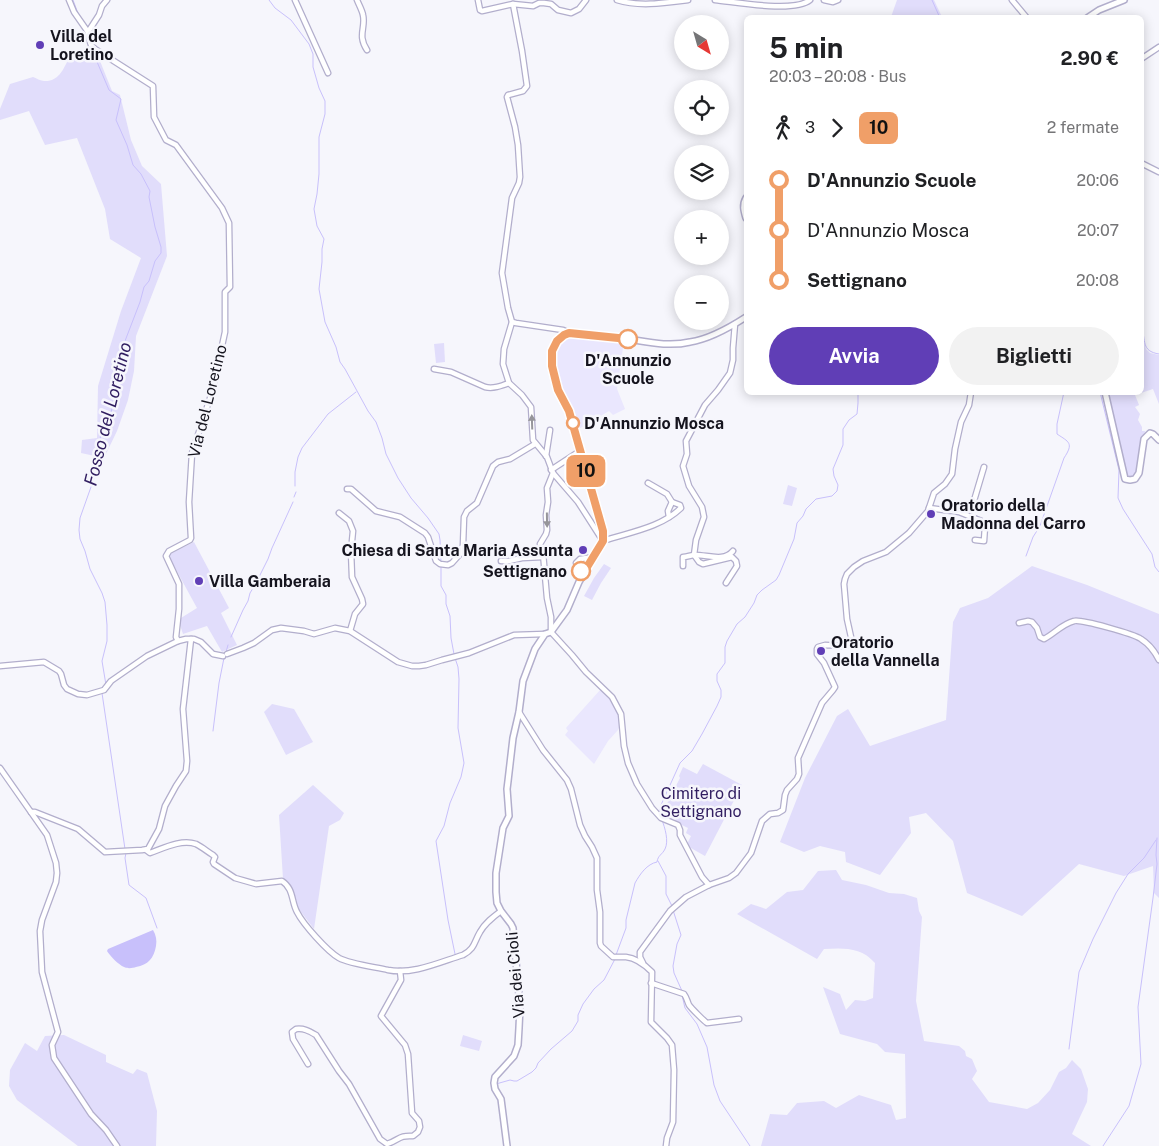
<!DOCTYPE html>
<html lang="it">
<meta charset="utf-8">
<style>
:root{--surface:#fff;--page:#f2f2f2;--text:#202124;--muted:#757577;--accent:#603eb6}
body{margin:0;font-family:"Public Sans",sans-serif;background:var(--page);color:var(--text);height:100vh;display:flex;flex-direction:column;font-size:19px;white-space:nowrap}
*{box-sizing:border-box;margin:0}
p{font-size:16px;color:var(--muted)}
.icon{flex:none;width:28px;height:28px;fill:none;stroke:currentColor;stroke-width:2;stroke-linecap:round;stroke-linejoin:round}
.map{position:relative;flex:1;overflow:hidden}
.panel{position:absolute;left:744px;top:15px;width:400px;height:380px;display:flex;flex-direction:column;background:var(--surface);border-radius:8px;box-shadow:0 2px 12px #0003}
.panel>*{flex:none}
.badge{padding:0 10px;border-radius:8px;font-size:18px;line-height:32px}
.needle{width:32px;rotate:143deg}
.fabs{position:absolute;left:674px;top:15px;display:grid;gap:10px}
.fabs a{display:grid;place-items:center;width:55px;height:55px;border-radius:50%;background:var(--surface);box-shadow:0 2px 12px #0003;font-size:25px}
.map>.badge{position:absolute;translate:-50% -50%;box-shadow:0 0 0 2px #fff}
.legs{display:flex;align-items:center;gap:8px;height:55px;padding:0 25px;font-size:16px}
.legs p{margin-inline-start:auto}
.summary{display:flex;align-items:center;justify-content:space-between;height:85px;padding:0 25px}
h1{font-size:28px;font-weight:700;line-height:38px}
.primary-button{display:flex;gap:10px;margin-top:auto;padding:10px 25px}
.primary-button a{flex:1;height:58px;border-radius:30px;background:var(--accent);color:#fff;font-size:20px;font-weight:700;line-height:58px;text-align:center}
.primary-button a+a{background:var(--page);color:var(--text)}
ul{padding:0 25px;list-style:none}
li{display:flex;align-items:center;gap:18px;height:50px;font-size:19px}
li i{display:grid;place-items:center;width:8px;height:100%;margin:0 6px;background:currentColor}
li i::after{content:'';width:12px;height:12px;margin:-6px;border:4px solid;border-radius:50%;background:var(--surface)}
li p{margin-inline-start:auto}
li:first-child i{background:linear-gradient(#0000 50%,currentColor 0)}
li:last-child i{background:linear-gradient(currentColor 50%,#0000 0)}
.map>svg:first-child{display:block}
.built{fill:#eae7fe}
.green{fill:#e1ddfb}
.water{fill:#c8c0fb}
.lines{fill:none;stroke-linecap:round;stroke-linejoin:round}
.stream{stroke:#c8c0fb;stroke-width:1}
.minor-tunnel{stroke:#d4d4db;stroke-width:4.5;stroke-dasharray:4.5 2;stroke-linecap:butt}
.minor-casing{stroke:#b2aecc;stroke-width:7}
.tertiary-casing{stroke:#b2aecc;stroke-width:8}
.minor{stroke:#fff;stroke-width:4.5}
.tertiary{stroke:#fff;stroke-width:5}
.oneway{fill:#96959a}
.line-1-casing{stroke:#fff;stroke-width:11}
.line-1{stroke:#f09f68;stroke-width:8}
.poi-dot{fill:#603eb6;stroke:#f6f6fc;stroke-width:2}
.stop-1-dot{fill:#fff;stroke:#f09f68;stroke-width:2.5}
.labels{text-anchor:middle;stroke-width:5;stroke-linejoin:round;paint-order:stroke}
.poi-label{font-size:16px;font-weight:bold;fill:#15141e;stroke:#f6f6fc;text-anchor:start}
.stop-label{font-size:16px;font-weight:bold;fill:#15141e;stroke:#f6f6fc}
.street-label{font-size:16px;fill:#15141e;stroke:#f6f6fc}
.park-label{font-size:16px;fill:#321f62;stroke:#f6f6fc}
.water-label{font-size:18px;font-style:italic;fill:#301d60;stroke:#f6f6fc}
</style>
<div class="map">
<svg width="1159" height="1146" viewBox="0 0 1159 1146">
<rect width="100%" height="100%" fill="#f6f6fc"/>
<g class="built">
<polygon points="569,336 624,341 617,389 625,409 613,415 609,411 577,430 573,412 558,384 555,364 555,351 558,344 563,339"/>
<polygon points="601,689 614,704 618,711 621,723 618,730 608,741 594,764 565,735 568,731 566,728"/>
</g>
<g class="green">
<polygon points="897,0 934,0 942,17 891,17"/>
<path d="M92,55l8,6 12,30 8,4 11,45 11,26 19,18 6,72 -31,80 -2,35 -6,29 -11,31 -13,27 -23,-5 1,-13 15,-2 1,-52 23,-75 20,-53 -31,-19 -5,-30 -28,-71 -32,7 -16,-34 -29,9v-11l10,-25 23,-7c3,1 8,4 11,4 14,1 19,-11 24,-21z"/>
<polygon points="1141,329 1146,349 1150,353 1159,355 1159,404 1153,389 1135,395 1139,405 1135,407 1140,414 1138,420 1142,427 1142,431 1145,431 1137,474 1134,478 1126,477 1107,393 1141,392"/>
<polygon points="444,343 445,362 436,363 434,344"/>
<polygon points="788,485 797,488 792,506 783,504"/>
<polygon points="194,542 229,608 221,613 237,645 222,652 207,626 183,634 180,625 181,618 197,608 168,555"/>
<polygon points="604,564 611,568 601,583 592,600 584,596 594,578"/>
<polygon points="1032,566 1087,585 1159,614 1159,898 1154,893 1153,866 1124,876 1079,864 1022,916 967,893 953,841 926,813 909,817 911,833 880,875 846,862 845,852 820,846 804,852 780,842 805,778 837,716 848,709 870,746 946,720 953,622 960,608 988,598"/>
<polygon points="272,704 294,709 313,742 286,755 264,712"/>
<polygon points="703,764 742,785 705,856 689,847 687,844 691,836 686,833 688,828 661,815 680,778 679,776 683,767 697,774"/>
<polygon points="313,785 344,813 340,820 329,826 314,929 298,908 296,899 290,886 283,879 279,815"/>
<path d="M836,870l6,10 24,5 23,8 15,1 13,4 2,13 3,6 -6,84 8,40 35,5 6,5 1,5 6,3 5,12 -5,8 17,23 38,7 11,-6 12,-13 9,-18 7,-4 6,-8 9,9 7,20 -1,13 -15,32 19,12h-330l9,-32 17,1 10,-12 27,-2 12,7 23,-13 32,10 5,15 10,-2 -1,-64 -20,-2 -8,-8 -37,-10 -17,-47 17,7 6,16 9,-10 10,1 8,-3 2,-35c-14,-16 -31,-15 -51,-14l-7,10 -80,-45 14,-10 15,5 21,-17 16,-2 15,-19z"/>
<polygon points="64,1035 106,1055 106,1062 133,1074 137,1069 147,1073 157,1111 156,1146 78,1146 17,1100 9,1086 10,1070 25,1043 37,1051 45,1036"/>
<polygon points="463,1035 482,1041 479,1051 460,1046"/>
</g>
<path class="water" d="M153,930c3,5 4,10 3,16 -2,12 -8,19 -20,21 -3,1 -8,2 -12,0 -5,-2 -14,-11 -17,-16l1,-2z"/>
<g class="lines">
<g class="stream">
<polyline points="73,0 79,16"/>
<polyline points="269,0 275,8 291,20 309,44 313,54 313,67 319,88 325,101 325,114 319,137 319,174 317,194 314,209 317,226 324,239 322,249 322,262 319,289 325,322 336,347 340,362 345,369 368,411 376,422 382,438 386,454 398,478 411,498 428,518 439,534 440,540 441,562"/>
<polyline points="932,0 940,18"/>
<polyline points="92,50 109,90 121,99 116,120 127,145 133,165 141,174 150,191 149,197 155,227 161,247 161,253 155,261 149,281 144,287 140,302 120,354 119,370 111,413 101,432 100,441 99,462 97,470 80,518 79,530 80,539 85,551 90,569 102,593 105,602 107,625 107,641 102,661 106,685"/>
<path d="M1141,327c6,13 -1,24 18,27"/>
<polyline points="1100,392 1119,470 1118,498 1123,509 1152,554 1155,567 1159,572"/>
<polyline points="295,486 295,472 298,457 302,448 328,414 356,392"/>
<polyline points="294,497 296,492"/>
<path d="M1026,556l7,-19 7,-11 24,-68c10,-15 5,-16 -7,-24v-10l7,-32"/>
<polyline points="441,566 441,586 446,595 446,604 450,616 451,638 454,654"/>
<polyline points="231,637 243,610 248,601 250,593 255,585 268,559 272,548 293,502"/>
<polyline points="226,652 228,645"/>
<polyline points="102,693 125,849"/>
<polyline points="213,731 219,683 224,658"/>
<polyline points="660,814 659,811 661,805 680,763 692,751 702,734 717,706 721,697 721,690 717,681 717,674 725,663 725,647 727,641 737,624 745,617 754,603 757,595 762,590 776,580 779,575 794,539 797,523 803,516 806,509 816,499 832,496 837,491 838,485 834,476 833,469 843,445 843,429 849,420 857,414 858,403 858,392"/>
<polyline points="126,853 125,858 129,885 146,898 157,928"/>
<polyline points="658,861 666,876 666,894 672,906"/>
<polyline points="673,910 681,935 677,944 673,966 674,973 682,991"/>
<polyline points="455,954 448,920 436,841 444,826 450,803 461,777 464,763 458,728 459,679 458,667 455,658"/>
<path d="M616,955l10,-27v-8l9,-37c5,-9 12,-19 22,-21 1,-7 5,-7 8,-13 4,-8 0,-21 -3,-29"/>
<polyline points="682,995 685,1008 697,1024 707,1047 714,1085 720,1101 750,1146"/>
<polyline points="1069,1049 1079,972 1093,939 1116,893 1128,874 1144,858 1156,840"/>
<polyline points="496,1084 510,1080 514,1081 517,1081 532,1072 536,1068 538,1063 551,1049 572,1031 578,1021 578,1015 583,1004 594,989 604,980 615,959"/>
<polyline points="1103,1146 1129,1106 1141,1064 1138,1007 1153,898 1157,864 1156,855 1157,838"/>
</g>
<polyline class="minor-tunnel" points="971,509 973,504"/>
<defs>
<g id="minor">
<polyline points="69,0 74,12 88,32 89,39 91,45 95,49 153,86 154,117 166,140 176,145 222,208 229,223 230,287 225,292 225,332 212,392 192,453 189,502 191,538 190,540 169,551 166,556 179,584 179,609 176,637 178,641"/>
<polyline points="295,0 328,73"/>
<path d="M357,0c2,5 5,10 6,15 3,13 -6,20 4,35"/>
<polyline points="478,0 480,10 482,11 513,4 533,6 539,3 544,3 551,4 558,10 571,13 579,9 586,0"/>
<path d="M617,0c22,7 48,3 71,0"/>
<path d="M715,0c21,2 79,13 95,0"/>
<polyline points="824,0 833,2 838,0"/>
<polyline points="1012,0 1027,18"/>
<path d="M513,4l9,47 5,35 -4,5 -15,4 -1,2 8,30 3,18 2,32 -1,6 -7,15 -10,75 6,35 4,14 -8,27 -1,15 6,19 13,12 9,12 2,33 14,17 6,16 25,29 25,39c27,-9 57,-13 78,-33l-1,-3 -8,-3 -5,-8 -19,-11"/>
<polyline points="88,32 99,15 102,6 107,0"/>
<polyline points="1141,59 1159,47"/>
<polyline points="1141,163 1159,172"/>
<polyline points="512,322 516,323 563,330 569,333"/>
<path d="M434,369l17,3 34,15c8,2 16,-1 24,-4"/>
<polyline points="546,456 550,430"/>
<polyline points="551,470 580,451"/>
<polyline points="553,473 547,488 548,502 546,515 547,530 546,534 540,544 540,547 543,553 547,598 551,617 551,632 572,655 586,672 612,697 621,714 624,746 628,763 637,784 652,808 661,818 678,825 680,830 680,835 702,877 709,885"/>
<polyline points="347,489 351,489 376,511 400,517 425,533 428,537 436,561 440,564 448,565 452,563 460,554 463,545 464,517 467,511 477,503 493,466 498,462 510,459 535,444"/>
<polyline points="973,504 984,467"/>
<polyline points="929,508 959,512 984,522 985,526 984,541 975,540"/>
<polyline points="339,513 349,521 353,531 351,551 352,577 362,599 363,604 355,614 350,631"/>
<polyline points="669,517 668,511 672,502"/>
<polyline points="694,555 696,540 704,517 702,507 689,486 683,466 687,454 686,441 705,405 718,390 730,373 733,360 733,348 735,324"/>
<polyline points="694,555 699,562 703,564 732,557 736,561 737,566 726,583"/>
<polyline points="501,561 509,561 522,558 543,557"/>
<path d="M683,566v-9c4,0 8,-2 12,-2 13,0 29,7 38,-4"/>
<polyline points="584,572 578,569 576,563 580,559 594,557"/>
<path d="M1019,623l9,-2 4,1 5,6 3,9 4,2c10,-5 18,-15 30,-18 7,-2 60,13 67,18 8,5 14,13 18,21"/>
<polyline points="227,654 243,648 254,643 272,630 281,628 304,631 314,634 335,628 350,631 398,662 412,666 419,666 426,665 442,660 469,653 514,635 545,634"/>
<polyline points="0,666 44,662 59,671 61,674 64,685 67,689 78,694 87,695 104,690 111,681 147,656 178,641 186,639 194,639 201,642 213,654 223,656"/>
<path d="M519,712l24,38 24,30 4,9 9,36 5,11 7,11 5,11v32l3,22v31l1,3 12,11c5,0 9,0 13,0 11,1 19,8 26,15l-1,50 16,16 5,7 2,25 -1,52 -6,16 -1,8"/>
<polyline points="0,768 47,835 56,863 57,873 56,882 42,920 40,931 42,972 58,1032 52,1045 54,1058 91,1114 106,1130 117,1146"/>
<polyline points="31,812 35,812 78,829 105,852 142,850 148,849 159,829 165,806 176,786 186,771 187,761 183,709 191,639"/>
<path d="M146,850l4,3c14,-5 31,-14 46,-9 6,3 12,8 17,11l2,2 -2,5 1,2 21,14 21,6 26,-3c12,8 9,20 15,31 6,12 30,39 42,46 11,6 36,9 49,12 25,5 52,-8 75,-15 12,-6 11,-13 17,-23 5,-9 13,-15 21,-21"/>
<polyline points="643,963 640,957 640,952 670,911 686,897 709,885 729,878 736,873 751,853 762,821 770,814 778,813 783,810 785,795 787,790 797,779 799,774 798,758 822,703 833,690 835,687 824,663 817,654 817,649 818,647 825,645 846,646 848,645 851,637 847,619 844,584 845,579 847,574 854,567 863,561 886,552 909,533 928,511 934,493 945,484 952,474 955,449 961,422 969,405 971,392"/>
<path d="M651,983l33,11c3,4 3,7 5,11 2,3 15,16 18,18l32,-4"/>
<path d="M308,1064l-15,-25 -1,-7 4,-3c8,-1 13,2 20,6l23,36 10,13 31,55 7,5c13,-4 11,-9 26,-8l5,-4 2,-5 -1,-6 -7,-8 -4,-59 -3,-9 -24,-29 20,-36 -1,-9"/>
</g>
<g id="tertiary">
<polyline points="1087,18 1099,10 1124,0"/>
<path d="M746,198c-4,7 -2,13 0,20"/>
<polyline points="1105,392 1125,479 1130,480 1135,479 1139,473 1144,439 1150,433 1153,434 1159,440"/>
<path d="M507,1146l-6,-47 -6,-10 -1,-6 1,-6 19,-21 4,-11 1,-17 1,-22 -7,-78 -2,-4 -10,-13 -4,-8 -1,-11v-19l7,-45 6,-12 -2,-27 1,-8 5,-43 6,-26 4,-31 12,-32 10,-15 6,-2 16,-22 12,-28 24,-41 -1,-16 -9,-31 -13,-43 -8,-33 -3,-7 -11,-21 -5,-24 -1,-15 5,-10 7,-6 5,-2c20,1 39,4 59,6 20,3 41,8 62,3 20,-3 39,-14 56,-25"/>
</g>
</defs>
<use href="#minor" class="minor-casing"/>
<use href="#tertiary" class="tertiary-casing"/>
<use href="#minor" class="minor"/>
<use href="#tertiary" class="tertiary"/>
</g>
<defs><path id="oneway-solid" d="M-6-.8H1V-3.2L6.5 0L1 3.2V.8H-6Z" transform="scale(1.25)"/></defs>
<g class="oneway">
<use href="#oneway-solid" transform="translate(532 422) rotate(-92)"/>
<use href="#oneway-solid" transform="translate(547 520) rotate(89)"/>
</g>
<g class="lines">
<defs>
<polyline id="line-1" points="581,571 584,572 603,541 603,531 569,411 558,390 552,366 552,351 557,341 564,335 569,333 628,339"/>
</defs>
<use href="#line-1" class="line-1-casing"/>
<use href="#line-1" class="line-1"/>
</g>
<g class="poi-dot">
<circle cx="40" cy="45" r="5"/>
<circle cx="931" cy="514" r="5"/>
<circle cx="583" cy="550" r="5"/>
<circle cx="199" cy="581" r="5"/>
<circle cx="821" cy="651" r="5"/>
</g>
<g class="stop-1-dot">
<circle cx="628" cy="339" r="9"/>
<circle cx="573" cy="423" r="6"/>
<circle cx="581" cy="571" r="9"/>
</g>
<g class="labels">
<g class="poi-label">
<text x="50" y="42">Villa del<tspan x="50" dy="18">Loretino</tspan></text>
<text x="941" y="511">Oratorio della<tspan x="941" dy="18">Madonna del Carro</tspan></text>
<text x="573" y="556" text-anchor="end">Chiesa di Santa Maria Assunta</text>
<text x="209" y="587">Villa Gamberaia</text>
<text x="831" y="648">Oratorio<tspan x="831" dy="18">della Vannella</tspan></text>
</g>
<g class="stop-label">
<text x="628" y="366">D'Annunzio<tspan x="628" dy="18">Scuole</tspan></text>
<text x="584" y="429" text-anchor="start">D'Annunzio Mosca</text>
<text x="567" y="577" text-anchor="end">Settignano</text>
</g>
<g class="street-label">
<text transform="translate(207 401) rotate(-76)" y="6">Via del Loretino</text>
<text transform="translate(515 975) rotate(-95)" y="6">Via dei Cioli</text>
</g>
<g class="park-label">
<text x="701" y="799">Cimitero di<tspan x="701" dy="18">Settignano</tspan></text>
</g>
<g class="water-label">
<text transform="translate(108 414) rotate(-76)" y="6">Fosso del Loretino</text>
</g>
</g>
</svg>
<div class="fabs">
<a><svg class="needle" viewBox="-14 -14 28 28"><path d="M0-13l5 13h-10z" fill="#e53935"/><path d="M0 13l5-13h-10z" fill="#757577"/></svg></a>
<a><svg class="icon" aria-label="locate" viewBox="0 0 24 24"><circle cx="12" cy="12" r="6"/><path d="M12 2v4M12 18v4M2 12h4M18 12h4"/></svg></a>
<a><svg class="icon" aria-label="layers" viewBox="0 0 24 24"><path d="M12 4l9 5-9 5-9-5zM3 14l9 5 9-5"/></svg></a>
<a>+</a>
<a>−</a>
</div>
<b class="badge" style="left:586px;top:471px;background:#f09f68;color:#111">10</b>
<section class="panel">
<div class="summary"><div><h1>5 min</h1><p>20:03 – 20:08 · Bus</p></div><b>2.90 €</b></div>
<div class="legs"><svg class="icon" aria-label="walk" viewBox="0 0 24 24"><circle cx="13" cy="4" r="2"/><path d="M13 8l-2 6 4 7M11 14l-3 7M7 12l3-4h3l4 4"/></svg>3<svg class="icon" aria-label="forward" viewBox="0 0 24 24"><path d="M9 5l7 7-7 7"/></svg><b class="badge" style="background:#f09f68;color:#111">10</b><p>2 fermate</p></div>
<ul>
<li><i style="color:#f09f68"></i><b>D'Annunzio Scuole</b><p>20:06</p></li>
<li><i style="color:#f09f68"></i><span>D'Annunzio Mosca</span><p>20:07</p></li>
<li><i style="color:#f09f68"></i><b>Settignano</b><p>20:08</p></li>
</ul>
<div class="primary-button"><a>Avvia</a><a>Biglietti</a></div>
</section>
</div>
